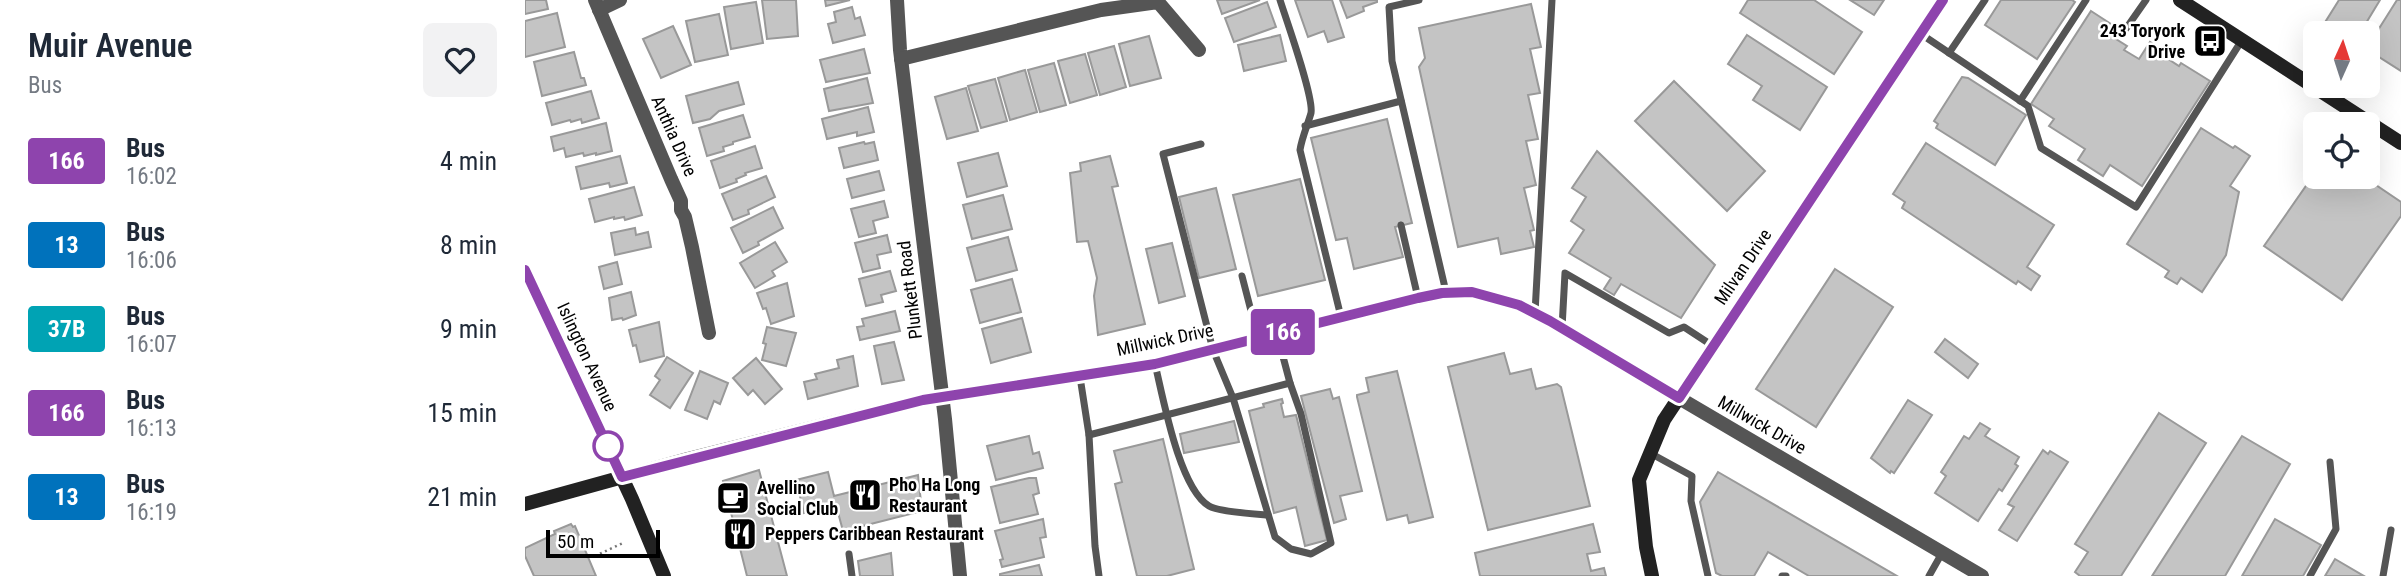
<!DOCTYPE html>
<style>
:root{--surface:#fff;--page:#f2f2f3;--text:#1f2937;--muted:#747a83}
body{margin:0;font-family:"Roboto Condensed",sans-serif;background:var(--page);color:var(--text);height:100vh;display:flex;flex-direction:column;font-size:26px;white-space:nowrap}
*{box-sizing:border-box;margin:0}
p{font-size:23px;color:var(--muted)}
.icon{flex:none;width:38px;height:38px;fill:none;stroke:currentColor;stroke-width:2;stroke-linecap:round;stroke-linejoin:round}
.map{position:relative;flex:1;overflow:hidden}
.panel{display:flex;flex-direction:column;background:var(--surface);width:525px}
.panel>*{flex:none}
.badge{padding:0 14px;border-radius:5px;font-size:24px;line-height:46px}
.needle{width:46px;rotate:3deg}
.controls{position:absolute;left:1778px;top:21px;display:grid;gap:14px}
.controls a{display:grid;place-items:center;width:77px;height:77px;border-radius:10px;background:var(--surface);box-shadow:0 7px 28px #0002;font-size:35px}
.scale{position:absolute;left:21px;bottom:18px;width:114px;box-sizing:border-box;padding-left:7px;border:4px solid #000;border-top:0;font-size:19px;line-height:24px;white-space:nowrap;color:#000;-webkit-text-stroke:5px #fff;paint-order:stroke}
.map>.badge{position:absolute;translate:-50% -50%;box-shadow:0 0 0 4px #fff}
.round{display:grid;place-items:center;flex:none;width:74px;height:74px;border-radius:10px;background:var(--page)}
.overview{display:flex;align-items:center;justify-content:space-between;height:119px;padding:0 28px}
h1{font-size:33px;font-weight:600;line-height:52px}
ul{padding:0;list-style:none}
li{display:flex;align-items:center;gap:21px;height:84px;padding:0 28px}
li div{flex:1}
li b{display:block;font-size:26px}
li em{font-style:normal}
li .badge{min-width:77px;font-weight:700;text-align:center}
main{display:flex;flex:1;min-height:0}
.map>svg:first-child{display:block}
.building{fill:#c4c4c4;stroke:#999;stroke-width:2}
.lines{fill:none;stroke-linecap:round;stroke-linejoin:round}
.path{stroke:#777;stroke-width:2.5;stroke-dasharray:2 3.5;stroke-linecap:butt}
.lane{stroke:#555;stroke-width:7}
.street{stroke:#555;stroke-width:14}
.secondary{stroke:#222;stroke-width:14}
.line-casing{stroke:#fff;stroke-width:16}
.line{stroke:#8e44ad;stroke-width:10}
.stop-dot{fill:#fff;stroke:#8e44ad;stroke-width:3.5}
.labels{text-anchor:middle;stroke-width:5;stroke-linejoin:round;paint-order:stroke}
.poi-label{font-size:18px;font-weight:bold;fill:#000;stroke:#fff;text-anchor:start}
.street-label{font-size:18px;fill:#000;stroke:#fff}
</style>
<main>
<section class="panel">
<div class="overview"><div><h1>Muir Avenue</h1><p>Bus</p></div><a class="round"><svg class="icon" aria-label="heart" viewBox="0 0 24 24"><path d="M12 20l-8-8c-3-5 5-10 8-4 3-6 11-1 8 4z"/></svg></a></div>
<ul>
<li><span class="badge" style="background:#8e44ad;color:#fff">166</span><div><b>Bus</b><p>16:02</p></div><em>4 min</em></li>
<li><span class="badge" style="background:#0072bc;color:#fff">13</span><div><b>Bus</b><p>16:06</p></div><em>8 min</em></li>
<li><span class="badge" style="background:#00a3b4;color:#fff">37B</span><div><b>Bus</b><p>16:07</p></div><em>9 min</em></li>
<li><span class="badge" style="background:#8e44ad;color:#fff">166</span><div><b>Bus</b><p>16:13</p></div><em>15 min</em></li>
<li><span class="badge" style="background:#0072bc;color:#fff">13</span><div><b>Bus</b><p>16:19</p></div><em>21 min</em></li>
</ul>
</section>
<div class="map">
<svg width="1876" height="576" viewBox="0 0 1876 576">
<rect width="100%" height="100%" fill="#fff"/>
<g class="building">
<polygon points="0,0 21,0 23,9 0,14"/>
<polygon points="237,0 271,0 273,36 242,39"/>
<polygon points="300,0 325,0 301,6"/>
<polygon points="692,0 735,0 697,14"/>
<polygon points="770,0 807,0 819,37 803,42 799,31 783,37"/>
<polygon points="815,0 852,0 852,2 838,7 839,11 822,18"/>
<polygon points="1223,0 1289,0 1337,32 1309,74 1215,13"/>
<polygon points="1325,0 1359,0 1349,15"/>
<polygon points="1476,0 1547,0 1550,2 1512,59 1460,25"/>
<polygon points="1814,0 1855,0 1835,33 1815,33 1799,24"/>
<polygon points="1872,0 1876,0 1876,71 1843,50 1843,46"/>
<polygon points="231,2 238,43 206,49 199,7"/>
<polygon points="742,2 751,27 709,42 700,18"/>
<polygon points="1006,4 1016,47 1005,49 1015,93 1003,95 1013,139 1001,141 1011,185 999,188 1009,230 1005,231 1009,247 976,254 973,238 933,247 894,67 900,58 894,28"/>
<polygon points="327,7 330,19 335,17 340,35 308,43 303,24 311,22 309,12"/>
<polygon points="1566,11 1589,26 1583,34 1602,46 1599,50 1614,59 1625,42 1639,51 1637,55 1654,66 1656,63 1685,81 1617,186 1585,165 1578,176 1553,160 1560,149 1524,126 1529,119 1506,104"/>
<polygon points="32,13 40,47 0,57 0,21"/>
<polygon points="194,14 203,55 170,62 161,21"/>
<polygon points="148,26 166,65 136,78 118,39"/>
<polygon points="755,35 761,61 719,71 713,45"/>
<polygon points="1222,35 1302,87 1275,130 1228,100 1237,86 1203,64"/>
<polygon points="624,36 636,78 605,86 594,44"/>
<polygon points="589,46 601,87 575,95 563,53"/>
<polygon points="339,49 345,73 301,82 295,60"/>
<polygon points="49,52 56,78 59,78 61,85 17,96 9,62"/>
<polygon points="560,54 572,95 545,103 533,61"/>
<polygon points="529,63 541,105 515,112 503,70"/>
<polygon points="500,70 512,112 485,120 473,78"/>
<polygon points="1437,77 1443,78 1501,115 1470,165 1411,128 1413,124 1409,121"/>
<polygon points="342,78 348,103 304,111 299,89"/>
<polygon points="470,79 482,121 456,128 443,86"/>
<polygon points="1149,81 1240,171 1202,211 1110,121"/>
<polygon points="213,82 219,104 194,111 185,119 168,123 161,96"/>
<polygon points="441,88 453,131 422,139 410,97"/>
<polygon points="66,91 74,118 57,123 56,119 46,122 45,120 27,125 21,103"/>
<polygon points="343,107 349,132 332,136 332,132 302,139 297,119"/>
<polygon points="218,115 225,137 208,142 208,144 198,147 199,151 182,156 174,128"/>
<polygon points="862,119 887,223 870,227 878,257 829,269 822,238 811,240 786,138"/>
<polygon points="81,123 87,151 71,155 71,153 59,156 58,153 41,157 39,148 29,151 26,137"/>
<polygon points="1676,128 1708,148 1710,146 1725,156 1705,186 1714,192 1701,255 1677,292 1656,278 1652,284 1640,277 1644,271 1602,244"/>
<polygon points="339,142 340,144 349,142 353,160 319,168 314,148"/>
<polygon points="1401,143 1529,225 1502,267 1515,276 1506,290 1493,281 1491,284 1377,208 1380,202 1368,194"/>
<polygon points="230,146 237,168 220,173 221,175 211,179 212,182 195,188 186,161"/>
<polygon points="1072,151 1190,265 1156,318 1096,284 1089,295 1079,289 1086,278 1044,253 1059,230 1046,221 1061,197 1047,188"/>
<polygon points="473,153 482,186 442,197 433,163"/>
<polygon points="95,156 102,183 85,187 84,183 56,189 51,167"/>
<polygon points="585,156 593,186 587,187 620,324 573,335 569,296 572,278 563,241 552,242 545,173 556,171 555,163"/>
<polygon points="354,171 359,190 327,198 322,179"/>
<polygon points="1790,173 1790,177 1839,177 1876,202 1876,216 1817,300 1739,246"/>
<polygon points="241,176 250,197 223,210 224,214 208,220 197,194"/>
<polygon points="775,179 800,280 733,296 708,195"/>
<polygon points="109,187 117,215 100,220 99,217 89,219 89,217 70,222 64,199"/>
<polygon points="691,188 711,269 674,278 654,197"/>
<polygon points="478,195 487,229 447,239 438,205"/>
<polygon points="359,201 363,217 348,221 351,233 334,237 326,209"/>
<polygon points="248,207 258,228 233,242 234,245 218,253 206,228"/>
<polygon points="110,228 111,235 123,232 126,247 90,255 86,233"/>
<polygon points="362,235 366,252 352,255 355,268 338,272 330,243"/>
<polygon points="483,237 492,270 451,281 442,248"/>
<polygon points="250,242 262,262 247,271 250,276 230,288 215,263"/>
<polygon points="647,243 660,296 634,303 621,249"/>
<polygon points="92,262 97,284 79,289 74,267"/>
<polygon points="1310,269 1368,307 1291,427 1231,389"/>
<polygon points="365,271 371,291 356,295 358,302 341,306 334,279"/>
<polygon points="487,279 496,312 455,323 446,290"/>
<polygon points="262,283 269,316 246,324 241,308 238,309 232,293"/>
<polygon points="106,292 111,315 98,320 97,318 87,320 84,298"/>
<polygon points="370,311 375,331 335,340 332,327 339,326 337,319"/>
<polygon points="497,318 506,352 466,363 457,329"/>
<polygon points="134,322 139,356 115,362 111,345 108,346 104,330"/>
<polygon points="242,327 271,333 261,366 237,360 241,344 238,343"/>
<polygon points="1420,339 1453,364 1443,378 1410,352"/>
<polygon points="369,342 379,380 357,384 349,346"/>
<polygon points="979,353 985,374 1006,369 1011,389 1032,384 1036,387 1065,506 963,530 923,367"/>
<polygon points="328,356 333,386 283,399 279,382 292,379 290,374 314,368 312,360"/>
<polygon points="142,357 168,373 145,408 125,395 135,380 130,376"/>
<polygon points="231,358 257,389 240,404 228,390 223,395 208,378"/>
<polygon points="175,371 203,383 195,404 189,401 182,419 160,410"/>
<polygon points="872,371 908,517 884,523 882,515 862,520 832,397 832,395 844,392 841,378"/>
<polygon points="805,389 808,399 814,397 837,491 815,496 821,519 809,523 776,396"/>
<polygon points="757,399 758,403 756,404 759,417 771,415 802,540 780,546 771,507 749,513 724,411 739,407 738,404"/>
<polygon points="1383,400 1407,415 1369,473 1366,471 1365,473 1346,458"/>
<polygon points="1634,413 1681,443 1596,576 1555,576 1550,572 1563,552 1550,544"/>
<polygon points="709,421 714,442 659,453 655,434"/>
<polygon points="1455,423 1465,429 1460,436 1494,457 1490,464 1493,466 1477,491 1474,489 1453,521 1410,493 1421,476 1416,472 1439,436 1444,439"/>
<polygon points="504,436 508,454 514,452 518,468 471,480 462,446"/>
<polygon points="1717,436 1765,464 1700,576 1627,576"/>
<polygon points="638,439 669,569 642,576 612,576 590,484 597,482 589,451"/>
<polygon points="1518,450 1523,454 1525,451 1543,462 1492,541 1474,530 1489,507 1483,504"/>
<polygon points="234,470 262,576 222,576 198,481"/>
<polygon points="303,472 309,496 393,475 397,511 318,531 311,505 279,513 271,480"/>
<polygon points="1193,472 1372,576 1284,576 1243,552 1229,576 1197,576 1191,573 1175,502"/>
<polygon points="504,478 511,478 514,493 508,495 513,514 475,523 466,487"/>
<polygon points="518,519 521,537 515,538 519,557 477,567 475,560 478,559 470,531"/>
<polygon points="1750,519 1796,545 1778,576 1717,576"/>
<polygon points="46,524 48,527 50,526 71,576 9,576 0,556 0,548 30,534 29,531"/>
<polygon points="1068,524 1075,552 1062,554 1066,571 1079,568 1081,576 955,576 950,553"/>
<polygon points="366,553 368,576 335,576 333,561"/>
<polygon points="1810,559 1839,576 1800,576"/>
<polygon points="514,565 517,576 475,576 475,574"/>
</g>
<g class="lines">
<polyline class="path" points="70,556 98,543"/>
<g class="lane">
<path d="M755,0c6,19 34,97 31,113 -3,11 -9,24 -11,37l41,167"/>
<polyline points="894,0 864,7 867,61 921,292"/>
<polyline points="1600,30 1621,0"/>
<polyline points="1396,34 1503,106 1516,148 1611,207 1717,40"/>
<polyline points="1424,53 1460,0"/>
<polyline points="1495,101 1561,0"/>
<polyline points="780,126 876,101"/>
<polyline points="676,144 638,154 688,350 708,398 750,537 766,549 786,554 806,543 776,414 765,383"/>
<polyline points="876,225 893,298"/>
<polyline points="717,276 733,338"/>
<polyline points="1010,313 1027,0"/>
<polyline points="1037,328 1040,273 1144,333 1159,327 1188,346"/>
<path d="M630,364c8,33 24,124 54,142 10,6 46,8 59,9"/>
<polyline points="555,377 564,435 765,383 752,334"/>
<polyline points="564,435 570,546 574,576"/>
<polyline points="1125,453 1167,476 1166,501 1183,576"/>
<polyline points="324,554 327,576"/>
<polyline points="1257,576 1261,576"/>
<polyline points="1404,576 1417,553"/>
<polyline points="1785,576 1811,529 1805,462"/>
<polyline points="1858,576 1866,530"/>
</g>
<g class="street">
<polyline points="70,0 146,179 156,201 156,210 160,217 167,247 184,333"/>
<polyline points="372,0 375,50 420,419 435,576"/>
<polyline points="74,10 95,0"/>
<polyline points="376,59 576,10 633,2 674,50"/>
<polyline points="1154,398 1457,576"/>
</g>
<g class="secondary">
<polyline points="1655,0 1876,143"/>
<polyline points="0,270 107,499 139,576"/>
<polyline points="0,504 163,459 398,400 630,364 893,298 917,293 947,292 994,305 1025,321 1154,398"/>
<polyline points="1127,576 1121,547 1114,480 1139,420 1418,0"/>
</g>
</g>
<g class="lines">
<defs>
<polyline id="line" points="0,270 97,477 398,400 630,364 893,298 917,293 947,292 994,305 1025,321 1154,398 1418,0"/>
</defs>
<use href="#line" class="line-casing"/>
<use href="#line" class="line"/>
</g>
<defs>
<symbol id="bus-square" viewBox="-11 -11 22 22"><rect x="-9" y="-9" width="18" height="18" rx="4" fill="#000" stroke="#fff"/><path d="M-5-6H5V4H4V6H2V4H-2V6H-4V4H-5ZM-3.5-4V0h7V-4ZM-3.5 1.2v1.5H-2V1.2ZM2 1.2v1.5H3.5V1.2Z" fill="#fff"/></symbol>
<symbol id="restaurant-square" viewBox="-11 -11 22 22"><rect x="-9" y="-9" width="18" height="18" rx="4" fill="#000" stroke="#fff"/><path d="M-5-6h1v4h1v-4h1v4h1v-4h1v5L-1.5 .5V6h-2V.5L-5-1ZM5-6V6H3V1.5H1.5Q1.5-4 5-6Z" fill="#fff"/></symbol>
<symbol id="cafe-square" viewBox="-11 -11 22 22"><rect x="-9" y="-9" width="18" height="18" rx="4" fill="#000" stroke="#fff"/><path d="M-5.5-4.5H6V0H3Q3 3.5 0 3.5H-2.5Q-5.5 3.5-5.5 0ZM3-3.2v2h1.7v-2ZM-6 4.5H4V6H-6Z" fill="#fff"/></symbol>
</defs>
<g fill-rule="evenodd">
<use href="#bus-square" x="1666" y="22" width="38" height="38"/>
<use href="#restaurant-square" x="321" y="476" width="38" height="38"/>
<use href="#cafe-square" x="189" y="479" width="38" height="38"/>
<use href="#restaurant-square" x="196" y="515" width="38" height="38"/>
</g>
<circle class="stop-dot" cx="83" cy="446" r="14"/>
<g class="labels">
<g class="poi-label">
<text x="1660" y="37" text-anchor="end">243 Toryork<tspan x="1660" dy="21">Drive</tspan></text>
<text x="364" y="491">Pho Ha Long<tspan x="364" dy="21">Restaurant</tspan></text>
<text x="232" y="494">Avellino<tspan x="232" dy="21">Social Club</tspan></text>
<text x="240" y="540">Peppers Caribbean Restaurant</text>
</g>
<g class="street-label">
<text transform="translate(149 136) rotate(66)" y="6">Anthia Drive</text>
<text transform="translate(1218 267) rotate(-56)" y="6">Milvan Drive</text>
<text transform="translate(385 290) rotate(-97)" y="6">Plunkett Road</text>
<text transform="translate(640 340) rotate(-12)" y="6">Millwick Drive</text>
<text transform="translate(62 357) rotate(65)" y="6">Islington Avenue</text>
<text transform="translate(1237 425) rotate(30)" y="6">Millwick Drive</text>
</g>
</g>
</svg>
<div class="controls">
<a><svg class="needle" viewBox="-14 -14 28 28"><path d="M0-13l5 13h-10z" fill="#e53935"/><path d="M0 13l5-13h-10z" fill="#747a83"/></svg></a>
<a><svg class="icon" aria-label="locate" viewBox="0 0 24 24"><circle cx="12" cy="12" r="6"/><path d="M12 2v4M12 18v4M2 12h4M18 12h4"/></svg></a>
</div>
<div class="scale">50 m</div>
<b class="badge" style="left:758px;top:332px;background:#8e44ad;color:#fff">166</b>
</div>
</main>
